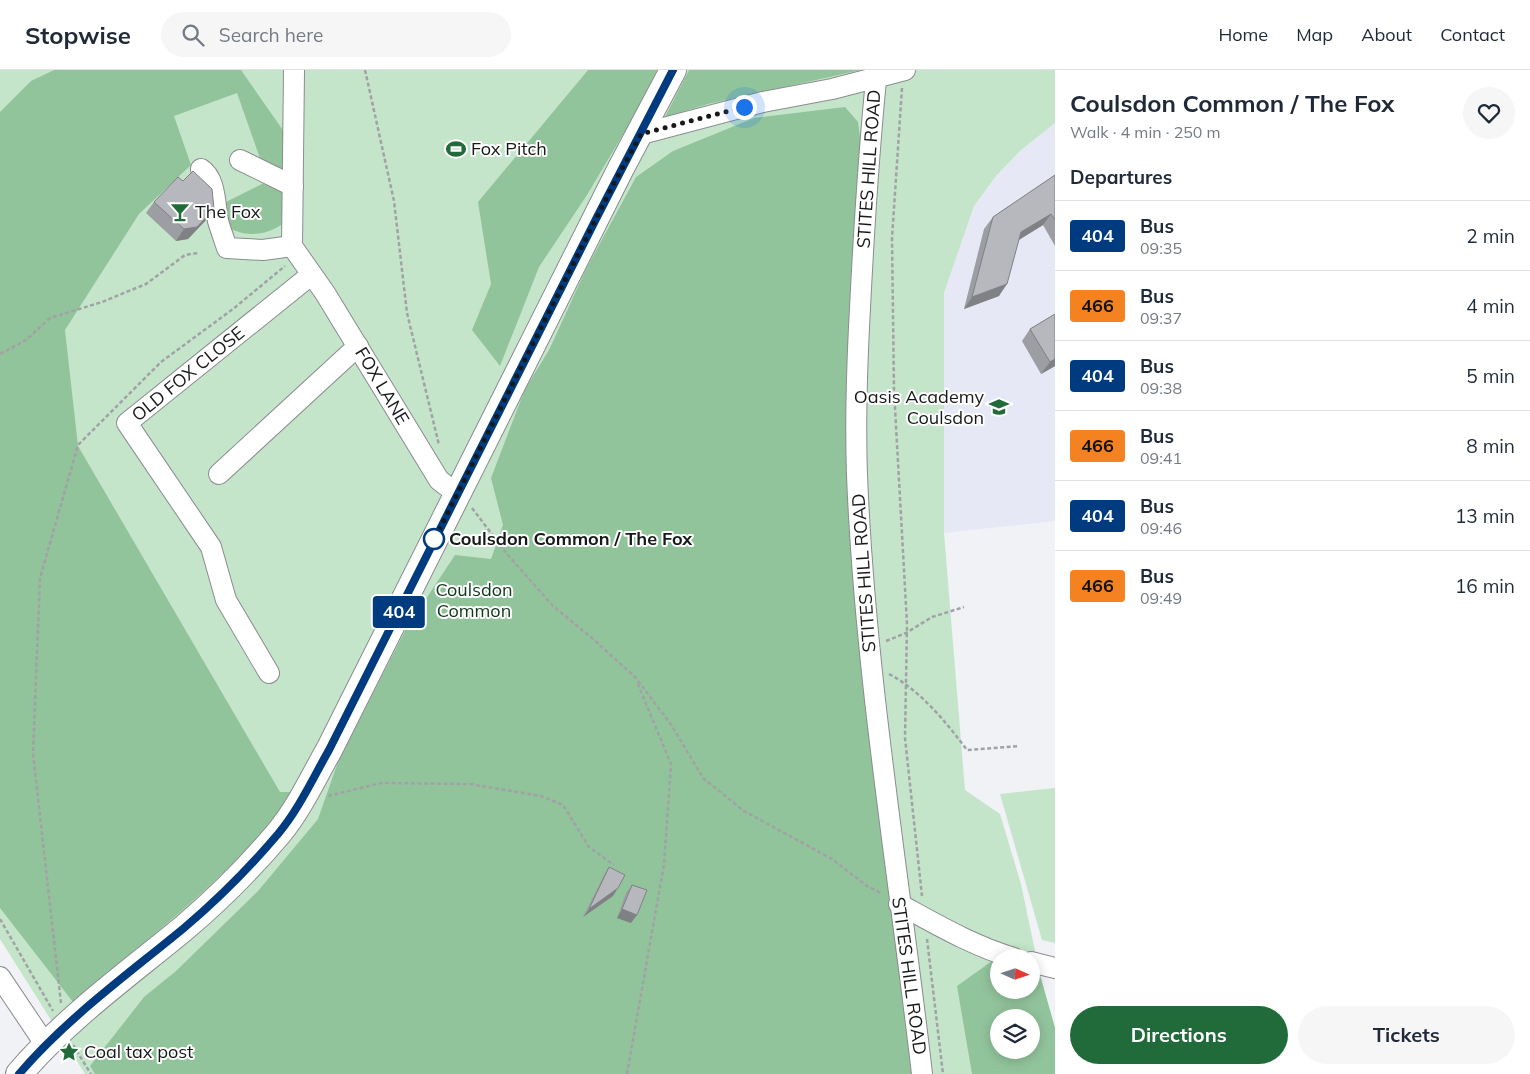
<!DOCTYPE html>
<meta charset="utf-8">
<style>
:root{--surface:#fff;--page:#f6f6f7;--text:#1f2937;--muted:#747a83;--line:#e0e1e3;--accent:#206b39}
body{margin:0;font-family:Mulish,sans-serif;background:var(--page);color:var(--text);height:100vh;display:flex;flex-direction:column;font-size:19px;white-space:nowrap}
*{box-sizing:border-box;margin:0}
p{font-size:16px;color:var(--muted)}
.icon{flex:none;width:28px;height:28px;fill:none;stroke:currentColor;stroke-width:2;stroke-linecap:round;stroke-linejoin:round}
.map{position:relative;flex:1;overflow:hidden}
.side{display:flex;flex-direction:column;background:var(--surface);width:475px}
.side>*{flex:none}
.badge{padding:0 10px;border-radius:4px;font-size:18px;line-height:32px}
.needle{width:32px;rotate:93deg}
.buttons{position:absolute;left:990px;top:879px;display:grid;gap:10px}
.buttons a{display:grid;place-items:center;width:50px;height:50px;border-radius:50%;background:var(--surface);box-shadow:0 2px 12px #0003;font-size:25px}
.you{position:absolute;width:25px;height:25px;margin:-12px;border:4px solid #fff;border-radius:50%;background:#1a73e8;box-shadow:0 0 0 8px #1a73e833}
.map>.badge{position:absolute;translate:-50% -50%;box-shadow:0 0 0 2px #fff}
h2{padding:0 15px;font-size:19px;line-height:45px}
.round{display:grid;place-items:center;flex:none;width:52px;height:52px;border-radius:26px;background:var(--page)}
.summary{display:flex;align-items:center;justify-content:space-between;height:85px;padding:0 15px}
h1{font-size:24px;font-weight:700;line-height:38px}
.cta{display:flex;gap:10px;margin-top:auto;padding:10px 15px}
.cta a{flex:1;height:58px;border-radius:30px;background:var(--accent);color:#fff;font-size:20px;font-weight:700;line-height:58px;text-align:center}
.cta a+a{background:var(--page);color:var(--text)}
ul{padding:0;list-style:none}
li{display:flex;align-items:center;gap:15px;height:70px;padding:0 15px;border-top:1px solid var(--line)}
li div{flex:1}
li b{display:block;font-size:19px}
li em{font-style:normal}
li .badge{min-width:55px;font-weight:700;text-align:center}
header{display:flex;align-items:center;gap:30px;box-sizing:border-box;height:70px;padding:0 25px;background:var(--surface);border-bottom:1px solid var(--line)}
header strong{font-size:24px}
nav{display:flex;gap:28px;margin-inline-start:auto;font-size:18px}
.search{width:350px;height:45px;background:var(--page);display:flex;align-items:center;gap:12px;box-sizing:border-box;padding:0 18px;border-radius:28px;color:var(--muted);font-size:19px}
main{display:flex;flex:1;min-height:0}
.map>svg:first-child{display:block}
.built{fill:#e6e9f5}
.green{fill:#c4e5ca;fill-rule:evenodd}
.forest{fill:#92c49c;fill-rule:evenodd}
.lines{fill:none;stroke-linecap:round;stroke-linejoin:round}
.minor-casing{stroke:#8b8c90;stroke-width:22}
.major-casing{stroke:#8b8c90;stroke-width:28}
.path{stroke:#a1a2a5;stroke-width:2.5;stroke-dasharray:4 2.5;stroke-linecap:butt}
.minor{stroke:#fff;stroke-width:20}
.major{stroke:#fff;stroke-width:26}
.wall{fill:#9d9ea3}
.shaded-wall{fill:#808184}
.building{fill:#b7b8bd;stroke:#808184}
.line-casing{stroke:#fff;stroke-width:11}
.line{stroke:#003b80;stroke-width:8}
.walk{stroke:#171819;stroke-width:5;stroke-dasharray:0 9}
.stop-dot{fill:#fff;stroke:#003b80;stroke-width:2.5}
.labels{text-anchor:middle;stroke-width:4;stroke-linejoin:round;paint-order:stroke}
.poi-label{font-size:18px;fill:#171819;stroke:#fff;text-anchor:start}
.street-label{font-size:18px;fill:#171819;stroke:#fff}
.stop-label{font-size:18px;font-weight:bold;fill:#171819;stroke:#fff;text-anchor:start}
.park-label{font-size:18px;fill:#0f361b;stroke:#fff}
</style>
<header>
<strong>Stopwise</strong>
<div class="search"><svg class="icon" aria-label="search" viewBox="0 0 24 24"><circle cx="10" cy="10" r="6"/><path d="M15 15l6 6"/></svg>Search here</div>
<nav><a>Home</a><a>Map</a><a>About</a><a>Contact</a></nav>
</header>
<main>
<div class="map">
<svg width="1055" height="1004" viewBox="0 0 1055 1004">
<rect width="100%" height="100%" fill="#f1f2f6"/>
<polygon class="built" points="1055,53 1055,451 944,463 944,223 974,136 996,106 1021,80"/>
<g class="green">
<path d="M0,0h1055v53l-34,27 -25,26 -22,30 -30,87v240l21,257 35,24 21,70 19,91 15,53v46h-970l-85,-135zM999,888h32v32h-32zM999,948h32v32h-32z"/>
<polygon points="1055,718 1055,873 1042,870 1000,724"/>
</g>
<g class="forest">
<path d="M54,0h187l46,66v84c-12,12 -34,18 -51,11 -5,-1 -9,-6 -13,-9l-1,-18 46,-23 -31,-88 -63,23 17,49 -52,49 -74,116 13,116 202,346h15c-62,83 -144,144 -222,210l-73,-94v-796l31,-31z"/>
<polygon points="588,0 657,0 637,41 587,125 539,197 500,296 472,260 491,214 478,132"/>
<polygon points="689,0 861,0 708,34 665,47"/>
<polygon points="845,37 858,52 864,96 852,293 914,1004 95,1004 90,996 144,927 176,901 258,821 318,749 339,689 406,559 455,485 491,489 503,455 491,408 525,319 549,280 587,197 636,107 673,81 754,48"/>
<path d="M992,891l7,2v27h32v-18l9,3 15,53v46h-83l-15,-88zM999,948h32v32h-32z"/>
</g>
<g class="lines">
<defs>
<g id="minor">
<polyline points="294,0 292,176 325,223 439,410 457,424"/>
<path d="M877,0c-8,79 -13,158 -17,238 -3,55 -5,111 -3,167 8,201 42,399 65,599"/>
<polyline points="641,64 763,32 832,19 905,0"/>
<polyline points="240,90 293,116"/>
<path d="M201,99c15,9 14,37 17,52 3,10 6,18 9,27l36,2 29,-4"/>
<polyline points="219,404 358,276"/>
<polyline points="269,603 226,530 211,477 127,353 311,205"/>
<path d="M899,834c37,20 74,42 115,54"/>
<polyline points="1031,892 1055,898"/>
<polyline points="0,907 45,974"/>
</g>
<path id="major" d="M19,1004c48,-56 108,-99 165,-146 33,-28 66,-61 94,-94 21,-25 35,-56 51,-84l292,-582 52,-98"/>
</defs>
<use href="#minor" class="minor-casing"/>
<use href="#major" class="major-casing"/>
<g class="path">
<polyline points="365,0 394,131 407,243 439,375"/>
<polyline points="902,18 892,168 894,320 907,554 905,668 922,826"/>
<polyline points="0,284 26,270 50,248 102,232 146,214 185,185 198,183"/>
<polyline points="472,438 507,484 553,536 593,569 636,608 672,656 703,708 744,741 832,789 867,816 881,823"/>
<polyline points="886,571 906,563 932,547 964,537"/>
<path d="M889,604c32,17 57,48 78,76l52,-4"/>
<polyline points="328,726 381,713 470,714 541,726 563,735 589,777 614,795"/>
<polyline points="0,849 53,941"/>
<polyline points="927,869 943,1004"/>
<polyline points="61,933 33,683 40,508 78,375 161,292 233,239 285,196"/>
<polyline points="73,975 91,1004"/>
<polyline points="627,1004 664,794 671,694 637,612"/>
</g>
<use href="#minor" class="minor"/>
<use href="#major" class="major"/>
</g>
<g class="wall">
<polygon points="1055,105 1055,176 1043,155 1019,170 999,226 964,239 984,159 993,147"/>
<polygon points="154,132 214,139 206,150 188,169 176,171 146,143"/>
<polygon points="1055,244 1055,296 1041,304 1022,271 1030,259"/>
<polygon points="609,797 613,826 583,847 604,805"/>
<polygon points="632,815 631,853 617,848 626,823"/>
</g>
<g class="shaded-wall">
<polygon points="214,139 206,150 188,169 176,171 184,159"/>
<polygon points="1051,144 1043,155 1012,174 1021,162"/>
<polygon points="1007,214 999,226 964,239 972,227"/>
<polygon points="1055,289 1055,296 1041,304 1050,292"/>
<polygon points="618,818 613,826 583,847 589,839"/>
<polygon points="622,839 637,845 631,853 617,848"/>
</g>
<g class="building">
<polygon points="193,101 212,119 214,139 197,157 184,159 154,132 178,107 183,111"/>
<polygon points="1055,105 1055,150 1051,144 1021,162 1007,214 972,227 993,147"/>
<polygon points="1055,244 1055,289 1050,292 1030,259"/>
<polygon points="609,797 625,805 618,818 589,839"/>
<polygon points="632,815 647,820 637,845 622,839"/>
</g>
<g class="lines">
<defs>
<path id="line" d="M19,1004c48,-56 108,-99 165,-146 33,-28 66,-61 94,-94 21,-25 35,-56 51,-84l267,-531 77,-149"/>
</defs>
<use href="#line" class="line-casing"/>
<use href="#line" class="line"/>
<polyline class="walk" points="434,469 431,476 613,115 641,64 744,37"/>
</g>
<defs>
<symbol id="stadium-bare" viewBox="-9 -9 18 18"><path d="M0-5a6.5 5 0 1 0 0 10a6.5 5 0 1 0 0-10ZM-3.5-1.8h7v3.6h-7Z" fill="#206b39" stroke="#fff" stroke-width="2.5" paint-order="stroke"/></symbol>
<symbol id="bar-bare" viewBox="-9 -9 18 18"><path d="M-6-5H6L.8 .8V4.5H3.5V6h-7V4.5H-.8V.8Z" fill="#206b39" stroke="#fff" stroke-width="2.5" paint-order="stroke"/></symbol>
<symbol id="school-bare" viewBox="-9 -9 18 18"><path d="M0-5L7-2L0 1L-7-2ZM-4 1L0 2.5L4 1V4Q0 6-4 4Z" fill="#206b39" stroke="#fff" stroke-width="2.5" paint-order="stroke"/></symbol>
<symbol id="sight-bare" viewBox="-9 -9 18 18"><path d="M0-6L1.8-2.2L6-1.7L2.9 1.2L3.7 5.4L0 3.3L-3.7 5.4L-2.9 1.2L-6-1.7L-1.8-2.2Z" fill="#206b39" stroke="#fff" stroke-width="2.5" paint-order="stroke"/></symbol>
</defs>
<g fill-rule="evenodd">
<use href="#stadium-bare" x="442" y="65" width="28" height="28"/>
<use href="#bar-bare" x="166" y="128" width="28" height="28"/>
<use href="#school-bare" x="985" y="323" width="28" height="28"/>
<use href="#sight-bare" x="55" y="968" width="28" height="28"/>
</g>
<circle class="stop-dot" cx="434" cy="469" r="10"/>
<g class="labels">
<g class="poi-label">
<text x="471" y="85">Fox Pitch</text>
<text x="195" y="148">The Fox</text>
<text x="984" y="333" text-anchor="end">Oasis Academy<tspan x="984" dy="21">Coulsdon</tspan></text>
<text x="84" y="988">Coal tax post</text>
</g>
<g class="street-label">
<text transform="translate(869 99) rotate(-86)" y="6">STITES HILL ROAD</text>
<text transform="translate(188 304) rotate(-39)" y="6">OLD FOX CLOSE</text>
<text transform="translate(382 316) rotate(59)" y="6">FOX LANE</text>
<text transform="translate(864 503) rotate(-94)" y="6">STITES HILL ROAD</text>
<text transform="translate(909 906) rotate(82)" y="6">STITES HILL ROAD</text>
</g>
<g class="stop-label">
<text x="449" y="475">Coulsdon Common / The Fox</text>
</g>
<g class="park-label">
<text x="474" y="526">Coulsdon<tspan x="474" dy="21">Common</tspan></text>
</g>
</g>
</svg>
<div class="buttons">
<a><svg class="needle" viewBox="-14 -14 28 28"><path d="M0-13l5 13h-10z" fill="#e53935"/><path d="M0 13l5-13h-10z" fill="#747a83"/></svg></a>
<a><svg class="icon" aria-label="layers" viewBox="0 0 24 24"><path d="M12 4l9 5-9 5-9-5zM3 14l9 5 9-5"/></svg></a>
</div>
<div class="you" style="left:744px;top:37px"></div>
<b class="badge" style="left:399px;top:542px;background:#003b80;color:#fff">404</b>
</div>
<section class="side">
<div class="summary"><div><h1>Coulsdon Common / The Fox</h1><p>Walk · 4 min · 250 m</p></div><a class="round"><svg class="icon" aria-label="heart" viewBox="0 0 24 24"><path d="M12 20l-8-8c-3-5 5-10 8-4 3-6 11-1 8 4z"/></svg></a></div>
<h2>Departures</h2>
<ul>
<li><span class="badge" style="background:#003b80;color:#fff">404</span><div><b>Bus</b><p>09:35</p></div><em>2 min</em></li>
<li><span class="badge" style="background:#f58220;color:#111">466</span><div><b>Bus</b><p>09:37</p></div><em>4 min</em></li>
<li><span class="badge" style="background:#003b80;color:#fff">404</span><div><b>Bus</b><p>09:38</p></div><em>5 min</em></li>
<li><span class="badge" style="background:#f58220;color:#111">466</span><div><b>Bus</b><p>09:41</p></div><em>8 min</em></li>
<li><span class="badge" style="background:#003b80;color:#fff">404</span><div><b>Bus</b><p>09:46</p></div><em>13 min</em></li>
<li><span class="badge" style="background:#f58220;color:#111">466</span><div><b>Bus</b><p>09:49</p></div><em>16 min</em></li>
</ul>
<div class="cta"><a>Directions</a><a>Tickets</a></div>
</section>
</main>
